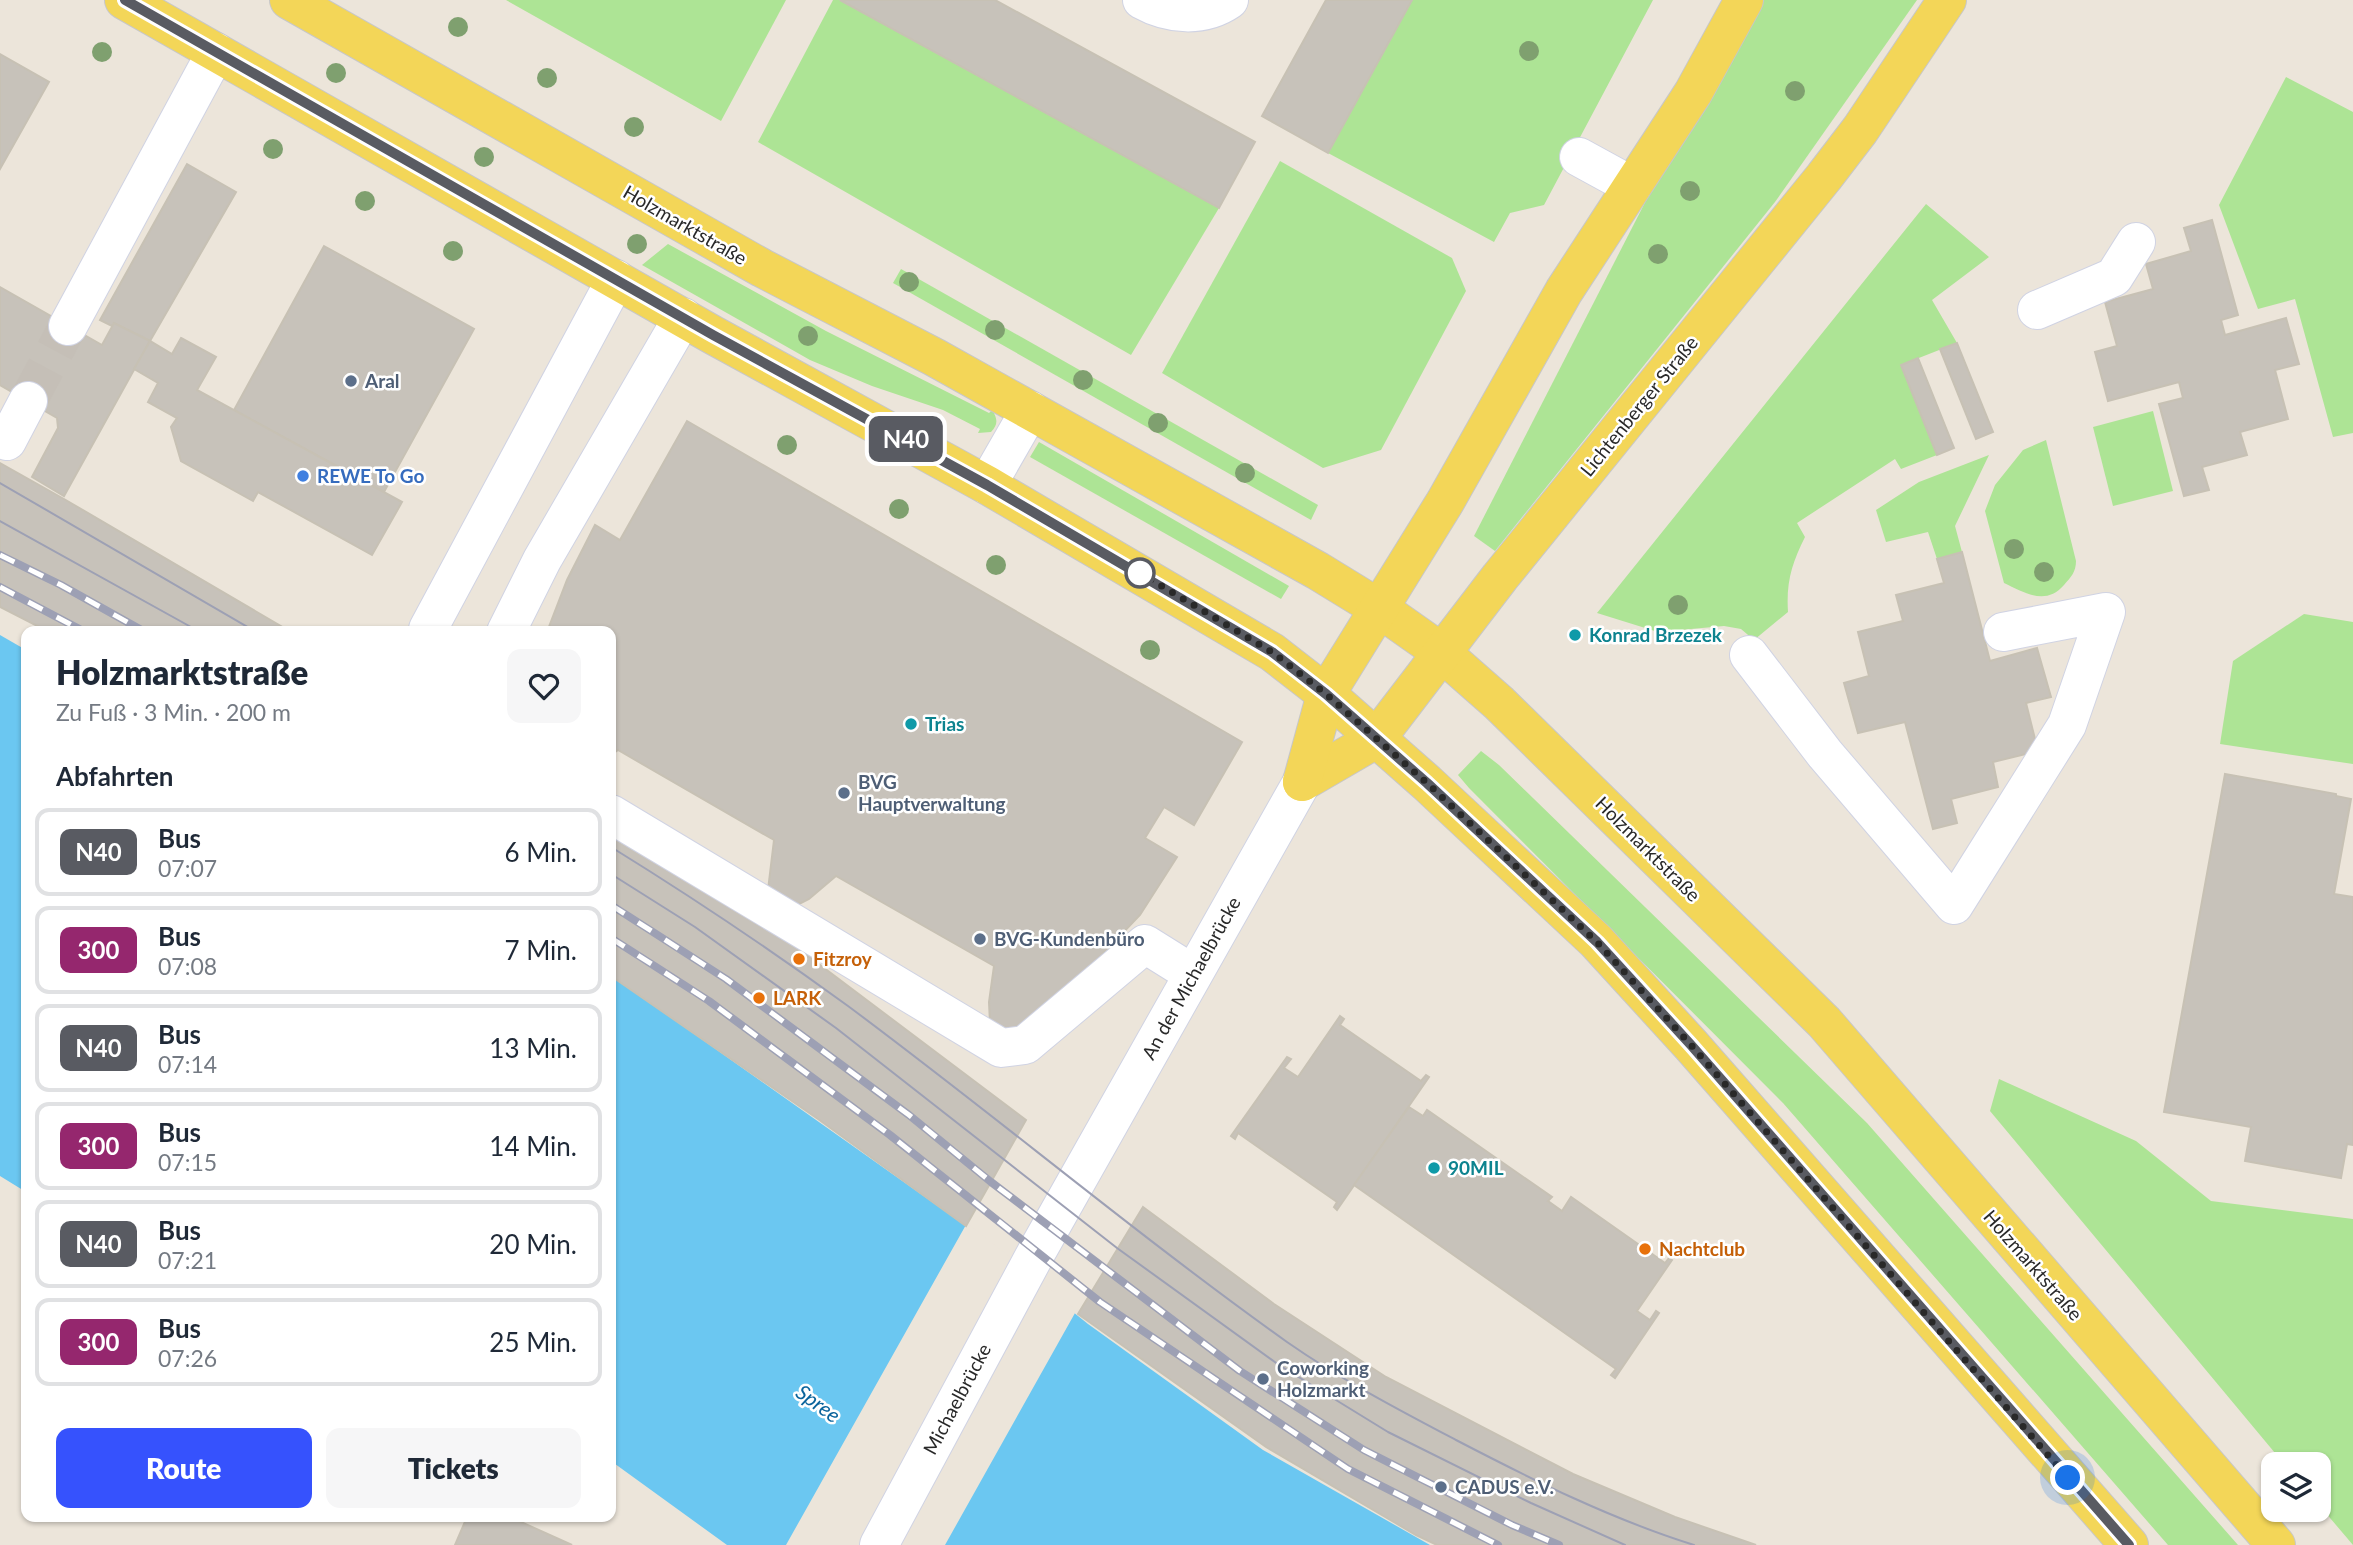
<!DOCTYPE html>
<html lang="de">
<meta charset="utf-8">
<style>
:root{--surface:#fff;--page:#f6f6f7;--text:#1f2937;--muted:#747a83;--line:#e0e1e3;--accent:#3652fd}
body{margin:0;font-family:Lato,sans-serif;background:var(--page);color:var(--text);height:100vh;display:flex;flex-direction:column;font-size:26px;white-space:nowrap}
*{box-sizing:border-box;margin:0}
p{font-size:23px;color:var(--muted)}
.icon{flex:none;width:38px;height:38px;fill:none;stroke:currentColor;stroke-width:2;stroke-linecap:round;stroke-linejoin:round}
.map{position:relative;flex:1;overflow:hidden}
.panel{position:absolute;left:21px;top:626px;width:595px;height:896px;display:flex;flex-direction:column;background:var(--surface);border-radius:14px;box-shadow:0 2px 5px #0004}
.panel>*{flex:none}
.badge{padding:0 14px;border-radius:10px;font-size:24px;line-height:46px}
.fabs{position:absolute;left:2261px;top:1452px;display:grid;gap:14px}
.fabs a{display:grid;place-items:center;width:70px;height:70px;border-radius:14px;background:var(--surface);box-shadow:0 2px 5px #0004;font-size:35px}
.you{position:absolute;width:35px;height:35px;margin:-18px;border:5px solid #fff;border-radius:50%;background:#1a73e8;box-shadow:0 0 0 10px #1a73e833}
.map>.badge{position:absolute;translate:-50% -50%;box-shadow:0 0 0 4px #fff}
h2{padding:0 35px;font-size:26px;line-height:63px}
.round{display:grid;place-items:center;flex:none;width:74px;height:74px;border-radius:14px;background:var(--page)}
.headline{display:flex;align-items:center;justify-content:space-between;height:119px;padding:0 35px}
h1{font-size:33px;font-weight:800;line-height:52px}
.action{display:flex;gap:14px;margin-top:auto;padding:14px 35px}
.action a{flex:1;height:80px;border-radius:14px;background:var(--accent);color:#fff;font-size:28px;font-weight:800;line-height:80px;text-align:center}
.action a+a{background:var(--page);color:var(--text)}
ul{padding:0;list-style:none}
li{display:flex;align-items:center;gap:21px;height:88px;margin:0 14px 10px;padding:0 21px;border:4px solid var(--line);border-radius:14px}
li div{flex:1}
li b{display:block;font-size:26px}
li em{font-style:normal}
li .badge{min-width:77px;font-weight:700;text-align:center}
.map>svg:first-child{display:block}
.green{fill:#ade495}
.water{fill:#6bc7f1}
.pier{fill:#ece5da}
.building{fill:#c7c2ba;stroke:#c7c1b4;stroke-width:2}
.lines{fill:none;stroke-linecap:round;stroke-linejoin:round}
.minor-tunnel{stroke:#c5bfb7;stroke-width:38;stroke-dasharray:38 19;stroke-linecap:butt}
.minor-casing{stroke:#d0d3e3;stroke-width:40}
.major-casing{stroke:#c7c7c7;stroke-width:40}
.minor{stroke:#fff;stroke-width:38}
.major{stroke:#f3d658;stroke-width:38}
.tram{stroke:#9da0b4;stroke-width:2}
.rail-casing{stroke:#9da0b4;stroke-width:8}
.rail{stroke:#fff;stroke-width:5;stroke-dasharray:16;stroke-linecap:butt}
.tree{fill:#7fa06f}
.line-casing{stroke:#fff;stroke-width:16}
.line{stroke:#595b62;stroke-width:10}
.walk{stroke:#292929;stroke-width:7;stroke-dasharray:0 12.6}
.service-dot{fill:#5c6f8a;stroke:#fff;stroke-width:2.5}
.shop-dot{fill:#3f7fe0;stroke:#fff;stroke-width:2.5}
.stop-dot{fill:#fff;stroke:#595b62;stroke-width:3.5}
.culture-dot{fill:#0f9aa8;stroke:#fff;stroke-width:2.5}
.food-dot{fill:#e8710a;stroke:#fff;stroke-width:2.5}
.labels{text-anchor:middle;stroke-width:5;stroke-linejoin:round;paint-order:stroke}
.street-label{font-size:19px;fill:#292929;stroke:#fff}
.service-label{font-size:19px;font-weight:bold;fill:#4e5e75;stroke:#fff;text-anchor:start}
.shop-label{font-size:19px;font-weight:bold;fill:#366cbe;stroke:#fff;text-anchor:start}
.culture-label{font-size:19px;font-weight:bold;fill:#0d838f;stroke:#fff;text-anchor:start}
.food-label{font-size:19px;font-weight:bold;fill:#c56008;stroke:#fff;text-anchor:start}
.water-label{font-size:21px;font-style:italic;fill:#0a649c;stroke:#fff}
</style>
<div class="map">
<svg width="2353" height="1545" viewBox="0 0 2353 1545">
<rect width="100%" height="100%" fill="#ece5da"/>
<g class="green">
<polygon points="506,0 786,0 721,121"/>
<polygon points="833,0 840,0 1219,208 1131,355 758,142"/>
<polygon points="1412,0 1653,0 1544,205 1510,213 1494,242 1328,153"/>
<polygon points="1757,0 1917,0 1775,202 1495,551 1474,536 1654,185"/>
<polygon points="2286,77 2353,112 2353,433 2333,437 2295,299 2258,309 2219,205"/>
<polygon points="1280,161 1452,258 1466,291 1381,450 1323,468 1162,373"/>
<path d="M1926,204l63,53 -57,43 25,43 -56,22 36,90 -36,14 -6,-10 -98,64 8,14c-13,26 -19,45 -17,75l-34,28 -13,-11 -17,-3 -66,6 -61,-19z"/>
<path d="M668,244l158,87 163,82 3,-3c6,9 6,15 -1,22l-13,1 2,-4 -37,-19 -71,-24 -62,-26 -168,-95z"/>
<polygon points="901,269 1318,505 1311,520 893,283"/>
<polygon points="2153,411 2173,491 2113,506 2093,427"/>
<path d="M2046,440l30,121c0,11 -5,16 -12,24 -18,21 -39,8 -60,-2l-19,-72 10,-26 28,-35z"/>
<polygon points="1039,442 1289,586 1281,599 1030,457"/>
<polygon points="1989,455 1955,526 1962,552 1937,559 1928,532 1886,542 1876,510 1919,482"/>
<polygon points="2304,614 2353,622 2353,764 2220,744 2233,661"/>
<polygon points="1481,751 1499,765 1867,1123 2238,1545 2168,1545 1783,1103 1469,788 1458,775"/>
<polygon points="1999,1079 2136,1141 2211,1201 2353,1219 2353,1545 2319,1505 2319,1465 2285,1465 1990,1111"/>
</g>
<g class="water">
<polygon points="0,635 26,650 26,1192 0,1176"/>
<polygon points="611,975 966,1226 1088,1324 1263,1450 1430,1545 727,1545 611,1461"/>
</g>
<polygon class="pier" points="967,1223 1079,1312 1075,1313 945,1545 786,1545"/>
<g class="building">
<polygon points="840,0 995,0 1255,142 1219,208"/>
<polygon points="1326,0 1412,0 1328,153 1262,116"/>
<polygon points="0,54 49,82 0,169"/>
<polygon points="187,164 236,192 150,341 114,323 112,326 100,320"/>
<polygon points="2212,220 2238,315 2221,320 2225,335 2286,318 2299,364 2275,370 2288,419 2240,432 2247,455 2202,467 2209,490 2184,496 2159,404 2183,398 2179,382 2108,401 2095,352 2117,346 2105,302 2153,289 2146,264 2191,251 2184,228"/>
<polygon points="324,246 474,329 384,492 234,410"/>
<polygon points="0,287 102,345 114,323 150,341 64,496 32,477 58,428 57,418 0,385"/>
<polygon points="181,338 216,357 197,390 402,502 372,555 258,492 253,501 181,461 171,427 177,418 148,402 158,383 134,369 150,341 172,354"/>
<polygon points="1957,343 1993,432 1976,439 1940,349"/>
<polygon points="1918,358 1954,448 1937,455 1901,365"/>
<polygon points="687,421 1242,742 1194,825 1164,807 1145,838 1177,857 1140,915 1056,1003 1005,1034 990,1023 989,1002 994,966 836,876 809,899 795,906 768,890 774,840 618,750 611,755 611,632 547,632 567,580 595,525 620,540"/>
<polygon points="0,463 64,499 291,632 49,632 0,607"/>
<polygon points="1962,552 1990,661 2037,648 2051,697 2026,703 2038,751 1993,762 1998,787 1951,799 1957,823 1933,829 1905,722 1858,733 1844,683 1869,676 1858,632 1903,621 1896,595 1944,583 1937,559"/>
<polygon points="2225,774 2336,794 2336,796 2351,799 2334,894 2353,897 2353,1145 2347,1144 2341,1178 2245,1161 2251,1127 2164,1112"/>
<polygon points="611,825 743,907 1026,1120 966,1226 818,1119 611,976"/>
<polygon points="1340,1016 1344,1019 1340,1025 1421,1081 1426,1075 1429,1077 1337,1210 1334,1207 1337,1202 1238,1133 1235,1139 1231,1136 1287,1057 1291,1059 1284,1068 1298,1077"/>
<polygon points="1409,1107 1423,1116 1427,1110 1552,1197 1548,1201 1562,1211 1571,1197 1665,1263 1669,1258 1672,1260 1637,1311 1650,1320 1656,1311 1659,1313 1615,1378 1611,1375 1616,1369 1354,1185"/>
<polygon points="1143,1207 1274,1304 1386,1377 1573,1474 1675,1517 1756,1545 1437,1545 1416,1535 1266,1447 1078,1314"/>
<polygon points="467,1517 510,1517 572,1545 455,1545"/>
</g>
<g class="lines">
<polyline class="minor-tunnel" points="28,401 68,326"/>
<defs>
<g id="minor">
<path d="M1142,0c27,15 61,18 87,0"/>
<polyline points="1579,157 1632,186"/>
<polyline points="2037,310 2114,277 2136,242"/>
<polyline points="68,326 216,52"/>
<polyline points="7,441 28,401"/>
<polyline points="987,485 1030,410"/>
<polyline points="428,629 616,279"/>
<polyline points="506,632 542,560 683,317"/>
<polyline points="1749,655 1825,754 1954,905 2067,725 2106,612 2003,632"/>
<polyline points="611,814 1001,1048 1025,1045 1145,944 1193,974"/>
<polyline points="879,1545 1036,1253 1302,782"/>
</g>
<g id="major">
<polyline points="124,0 713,335 987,485 1272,652 1326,694 1427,783 1596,941 1691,1045 2129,1545"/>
<polyline points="289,0 762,268 934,357 1318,571 1380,609 1441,652 1499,703 1824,1022 2276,1545"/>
<polyline points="1302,782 1376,739 1500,577 1824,177 1860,130 1947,0"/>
<polyline points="1302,782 1326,694 1445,502 1564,291 1693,93 1744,0"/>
</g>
</defs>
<use href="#minor" class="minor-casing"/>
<use href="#major" class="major-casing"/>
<use href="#minor" class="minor"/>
<use href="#major" class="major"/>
<g class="tram">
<polyline points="0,483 256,632"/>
<polyline points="0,521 200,632"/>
<path d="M611,847c81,50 160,103 237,159 148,110 289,229 439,336 53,37 112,68 169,98 77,40 155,79 238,105"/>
<polyline points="611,874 695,927 836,1028 1117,1248 1279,1365 1388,1432 1531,1503 1625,1545"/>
</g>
<defs>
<g id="rail">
<polyline points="0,555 61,585 145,632"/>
<polyline points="0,587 85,632"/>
<polyline points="611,905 726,979 909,1115 991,1182 1240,1371 1364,1450 1512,1525 1559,1545"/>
<polyline points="611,938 709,1001 890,1135 1100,1302 1348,1469 1498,1545"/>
</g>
</defs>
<use href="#rail" class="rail-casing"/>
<use href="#rail" class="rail"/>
</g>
<g class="tree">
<circle cx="458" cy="27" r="10"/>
<circle cx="1529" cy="51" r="10"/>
<circle cx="102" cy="52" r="10"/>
<circle cx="336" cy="73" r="10"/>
<circle cx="547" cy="78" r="10"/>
<circle cx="1795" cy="91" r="10"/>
<circle cx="634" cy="127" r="10"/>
<circle cx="273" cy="149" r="10"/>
<circle cx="484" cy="157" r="10"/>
<circle cx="1690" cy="191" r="10"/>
<circle cx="365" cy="201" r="10"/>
<circle cx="637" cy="244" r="10"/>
<circle cx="453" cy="251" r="10"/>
<circle cx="1658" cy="254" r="10"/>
<circle cx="909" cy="282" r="10"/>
<circle cx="995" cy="330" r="10"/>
<circle cx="808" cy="336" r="10"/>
<circle cx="1083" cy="380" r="10"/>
<circle cx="1158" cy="423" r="10"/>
<circle cx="787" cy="445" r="10"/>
<circle cx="1245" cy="473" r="10"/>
<circle cx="899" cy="509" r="10"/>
<circle cx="2014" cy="549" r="10"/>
<circle cx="996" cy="565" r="10"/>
<circle cx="2044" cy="572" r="10"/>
<circle cx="1678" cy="605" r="10"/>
<circle cx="1150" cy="650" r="10"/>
</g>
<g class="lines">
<defs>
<polyline id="line" points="125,0 713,335 987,485 1272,652 1326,694 1427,783 1597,942 1691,1045 2129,1545"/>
</defs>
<use href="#line" class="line-casing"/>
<use href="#line" class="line"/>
<polyline class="walk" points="1140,573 1272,652 1326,694 1427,783 1597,942 1691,1045 2068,1478"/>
</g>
<g class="service-dot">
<circle cx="351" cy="381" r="7"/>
<circle cx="844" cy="793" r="7"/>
<circle cx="980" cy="939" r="7"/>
<circle cx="1263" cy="1379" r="7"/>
<circle cx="1441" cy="1487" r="7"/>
</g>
<circle class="shop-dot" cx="303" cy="476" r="7"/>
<circle class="stop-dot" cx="1140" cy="573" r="14"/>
<g class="culture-dot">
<circle cx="1575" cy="635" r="7"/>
<circle cx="911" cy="724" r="7"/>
<circle cx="1434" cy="1168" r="7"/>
</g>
<g class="food-dot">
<circle cx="799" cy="959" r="7"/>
<circle cx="759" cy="998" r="7"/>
<circle cx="1645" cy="1249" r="7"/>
</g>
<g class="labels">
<g class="street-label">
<text transform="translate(685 225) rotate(30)" y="7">Holzmarktstraße</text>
<text transform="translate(1639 406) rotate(-51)" y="7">Lichtenberger Straße</text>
<text transform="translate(1648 849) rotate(45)" y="7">Holzmarktstraße</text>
<text transform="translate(1191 978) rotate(-61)" y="7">An der Michaelbrücke</text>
<text transform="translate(2033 1265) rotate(49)" y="7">Holzmarktstraße</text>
<text transform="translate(957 1399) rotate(-62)" y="7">Michaelbrücke</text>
</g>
<g class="service-label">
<text x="365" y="388">Aral</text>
<text x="858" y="789">BVG<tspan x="858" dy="22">Hauptverwaltung</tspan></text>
<text x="994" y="946">BVG-Kundenbüro</text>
<text x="1277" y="1375">Coworking<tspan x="1277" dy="22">Holzmarkt</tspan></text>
<text x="1455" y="1494">CADUS e.V.</text>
</g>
<g class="shop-label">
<text x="317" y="483">REWE To Go</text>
</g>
<g class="culture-label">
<text x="1589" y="642">Konrad Brzezek</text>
<text x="925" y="731">Trias</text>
<text x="1448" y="1175">90MIL</text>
</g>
<g class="food-label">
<text x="813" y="966">Fitzroy</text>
<text x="773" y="1005">LARK</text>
<text x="1659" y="1256">Nachtclub</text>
</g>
<g class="water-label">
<text transform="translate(818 1404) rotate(36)" y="7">Spree</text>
</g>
</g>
</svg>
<div class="fabs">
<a><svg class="icon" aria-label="layers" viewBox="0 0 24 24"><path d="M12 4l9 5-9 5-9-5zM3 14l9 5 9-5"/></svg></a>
</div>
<div class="you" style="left:2068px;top:1478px"></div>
<b class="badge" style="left:906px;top:439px;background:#595b62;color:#fff">N40</b>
<section class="panel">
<div class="headline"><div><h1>Holzmarktstraße</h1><p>Zu Fuß · 3 Min. · 200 m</p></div><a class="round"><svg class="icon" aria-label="heart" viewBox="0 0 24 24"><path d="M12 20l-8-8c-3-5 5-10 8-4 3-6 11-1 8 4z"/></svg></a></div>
<h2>Abfahrten</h2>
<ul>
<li><span class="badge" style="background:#595b62;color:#fff">N40</span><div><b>Bus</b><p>07:07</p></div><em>6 Min.</em></li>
<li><span class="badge" style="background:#95276e;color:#fff">300</span><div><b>Bus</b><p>07:08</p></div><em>7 Min.</em></li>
<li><span class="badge" style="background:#595b62;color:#fff">N40</span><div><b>Bus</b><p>07:14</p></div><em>13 Min.</em></li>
<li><span class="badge" style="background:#95276e;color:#fff">300</span><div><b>Bus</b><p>07:15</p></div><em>14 Min.</em></li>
<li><span class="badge" style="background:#595b62;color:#fff">N40</span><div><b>Bus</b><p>07:21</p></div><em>20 Min.</em></li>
<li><span class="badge" style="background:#95276e;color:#fff">300</span><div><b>Bus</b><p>07:26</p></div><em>25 Min.</em></li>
</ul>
<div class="action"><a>Route</a><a>Tickets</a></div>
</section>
</div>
